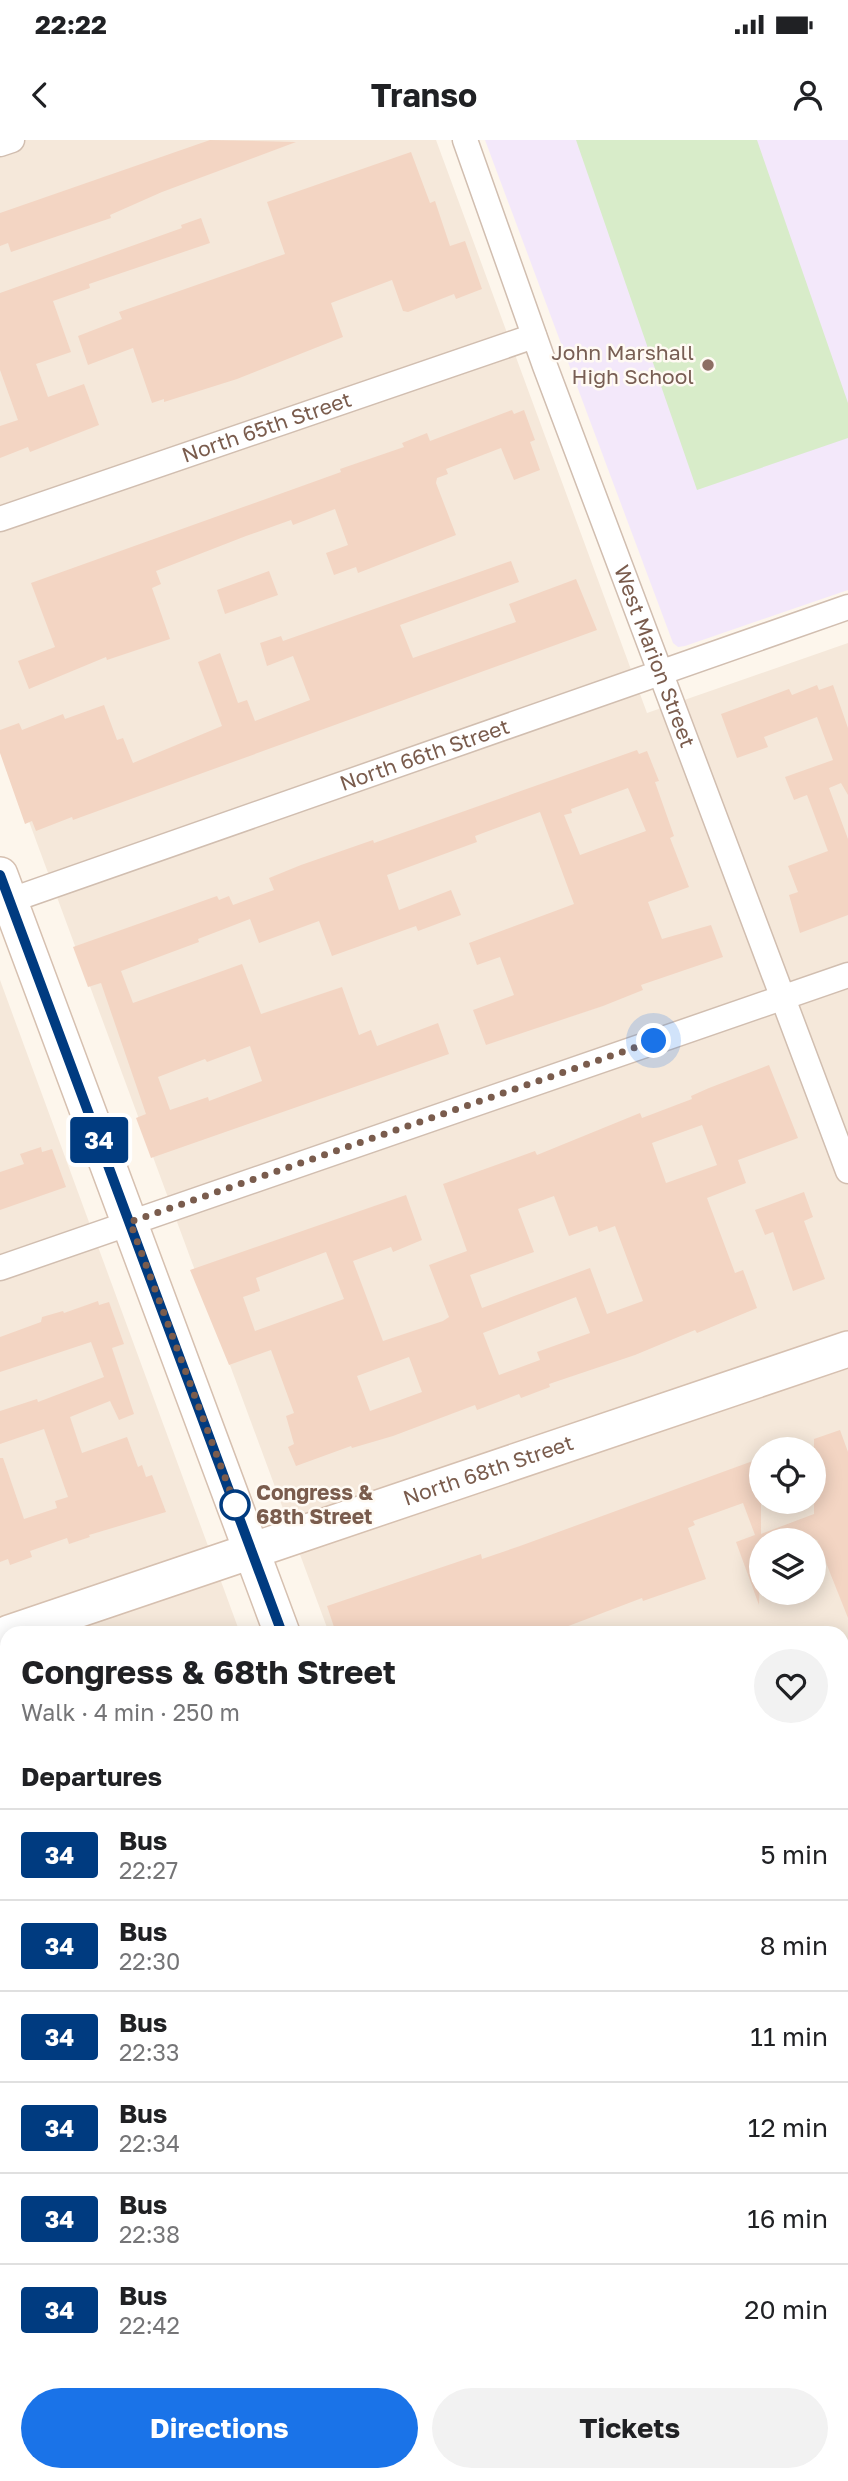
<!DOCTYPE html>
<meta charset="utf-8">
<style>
:root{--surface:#fff;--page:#f2f2f2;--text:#202124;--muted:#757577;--line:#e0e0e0;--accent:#1a73e8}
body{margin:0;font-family:"Golos Text",sans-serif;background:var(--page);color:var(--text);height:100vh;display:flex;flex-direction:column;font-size:26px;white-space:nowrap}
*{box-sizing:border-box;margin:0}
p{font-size:23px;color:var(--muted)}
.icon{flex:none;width:38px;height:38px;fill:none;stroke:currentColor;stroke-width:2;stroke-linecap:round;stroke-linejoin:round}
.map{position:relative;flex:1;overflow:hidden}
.drawer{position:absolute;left:0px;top:1486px;width:849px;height:856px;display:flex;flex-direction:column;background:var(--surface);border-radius:21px 21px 0 0;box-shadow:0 4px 18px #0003}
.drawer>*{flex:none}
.badge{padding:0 14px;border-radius:5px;font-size:24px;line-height:46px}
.buttons{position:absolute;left:749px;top:1297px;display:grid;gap:14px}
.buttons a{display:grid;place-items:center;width:77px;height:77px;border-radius:50%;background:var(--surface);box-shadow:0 4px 18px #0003;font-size:35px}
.you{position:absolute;width:35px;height:35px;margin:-18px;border:5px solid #fff;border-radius:50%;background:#1a73e8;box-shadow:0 0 0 10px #1a73e833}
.map>.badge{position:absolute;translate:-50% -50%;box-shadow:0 0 0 4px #fff}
h2{padding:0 21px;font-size:26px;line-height:63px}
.round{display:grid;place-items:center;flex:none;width:74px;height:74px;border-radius:37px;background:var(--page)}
.head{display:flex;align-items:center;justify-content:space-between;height:119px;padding:0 21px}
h1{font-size:33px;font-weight:700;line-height:52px}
.action{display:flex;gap:14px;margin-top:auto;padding:14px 21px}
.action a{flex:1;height:80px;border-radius:42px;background:var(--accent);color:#fff;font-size:28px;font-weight:700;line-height:80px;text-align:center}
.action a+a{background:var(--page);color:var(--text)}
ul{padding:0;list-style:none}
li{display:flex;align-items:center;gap:21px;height:91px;padding:0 21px;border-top:2px solid var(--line)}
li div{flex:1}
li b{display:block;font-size:26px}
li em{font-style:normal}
li .badge{min-width:77px;font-weight:700;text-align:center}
.status{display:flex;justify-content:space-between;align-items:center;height:49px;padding:0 35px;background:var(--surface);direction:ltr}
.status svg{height:19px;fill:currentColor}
header{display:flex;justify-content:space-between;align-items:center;height:91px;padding:0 21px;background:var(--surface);font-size:32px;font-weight:700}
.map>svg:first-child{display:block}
.residential{fill:#f5e8da;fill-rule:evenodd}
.education{fill:#f3e8fa}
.green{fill:#d8ecc9}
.building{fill:#f3d5c3;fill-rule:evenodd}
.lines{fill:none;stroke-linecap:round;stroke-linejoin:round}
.street-casing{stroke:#d1beb0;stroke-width:27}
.secondary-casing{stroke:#d6c0b0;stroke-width:38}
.street{stroke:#fff;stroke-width:24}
.secondary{stroke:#fff;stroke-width:35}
.line-casing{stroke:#fff;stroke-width:16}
.line{stroke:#003b80;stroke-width:10}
.walk{stroke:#7a5c4d;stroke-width:7;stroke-dasharray:0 12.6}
.education-dot{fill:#8d6e63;stroke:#fffaf3;stroke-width:2.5}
.stop-dot{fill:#fff;stroke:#003b80;stroke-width:3.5}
.labels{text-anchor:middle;stroke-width:5;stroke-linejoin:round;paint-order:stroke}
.education-label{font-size:21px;fill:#785e54;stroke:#fffaf3;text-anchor:end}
.street-label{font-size:21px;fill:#7a5c4d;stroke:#fffaf3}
.stop-label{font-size:21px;font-weight:bold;fill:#7a5c4d;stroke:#fffaf3;text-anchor:start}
</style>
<div class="status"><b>22:22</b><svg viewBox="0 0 49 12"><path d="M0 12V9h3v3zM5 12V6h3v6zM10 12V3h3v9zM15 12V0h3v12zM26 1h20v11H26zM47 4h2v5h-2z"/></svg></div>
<header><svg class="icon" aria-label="back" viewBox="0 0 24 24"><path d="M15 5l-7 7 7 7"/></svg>Transo<svg class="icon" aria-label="person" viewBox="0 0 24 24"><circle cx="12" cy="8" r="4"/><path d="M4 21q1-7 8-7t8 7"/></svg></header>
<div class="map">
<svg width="848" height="2341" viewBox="0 0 848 2341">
<rect width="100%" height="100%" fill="#fdf6ec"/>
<g class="residential">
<path d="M0,0h436l211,573 201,-70v1838h-205l-3,-6 202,-1v-841h-513l-329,-890zM761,1309h53v53h-53zM761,1400h53v52h-53z"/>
<polygon points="0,840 240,1493 7,1493 7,2334 550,2334 552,2341 0,2341"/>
</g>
<polygon class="education" points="485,0 848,0 848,450 685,506 678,507 673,503"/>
<polygon class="green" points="576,0 757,0 848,263 848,298 697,350"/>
<g class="building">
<polygon points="210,0 296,2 162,52 110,75 111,78 11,112 8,103 0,106 0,73"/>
<polygon points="411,12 430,63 435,61 450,106 465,101 482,149 456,159 454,154 408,172 403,171 392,140 331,163 343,197 237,239 164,262 164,259 152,263 133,208 88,225 78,196 122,179 119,172 285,114 267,62"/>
<polygon points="201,78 210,103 89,144 90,148 53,161 71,212 36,224 48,257 84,244 99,285 30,312 28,307 0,318 0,286 18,280 0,230 0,153 182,88 181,85"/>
<polygon points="512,270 514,274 524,270 535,300 530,302 540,330 514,340 501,308 446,329 448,334 437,338 436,343 456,395 358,433 356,427 334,435 326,413 348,405 335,369 293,385 291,380 246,396 156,431 161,444 152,448 170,499 107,520 106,517 29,549 18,521 55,507 31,443 341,332 340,329 404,307 402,303 427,293 430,301"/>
<polygon points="511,421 519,442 400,485 413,518 516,482 509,464 576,439 597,490 73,680 72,677 36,691 32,681 25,684 0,613 0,590 19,583 22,590 63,574 65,579 104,565 117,600 123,598 133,623 222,586 198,522 220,513 238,563 247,560 255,581 310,560 293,516 267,526 260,503 281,496 283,501"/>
<polygon points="269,431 278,455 225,474 217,450"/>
<polygon points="817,545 819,550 833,545 848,588 848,655 841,643 829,648 848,699 848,775 800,793 789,755 798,752 788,726 828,711 807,655 794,660 785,637 833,620 817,577 764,597 768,607 737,618 721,574 789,549 792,555"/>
<path d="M637,610l2,4 8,-3 12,30 -4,1 19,54 -4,2 19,49 -41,15 14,37 49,-14 12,32 -82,28 2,5 -40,16 -117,39 -13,-35 41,-15 -14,-38 -23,8 -8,-22 105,-39 -34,-92 -65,24 2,6 -90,33 12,35 52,-20 10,25 -43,16 -2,-5 -84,30 -13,-35 -60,22 -9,-24 -52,20 1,3 -78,29 12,32 109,-39 19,50 81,-27 17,48 12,-5 6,16 61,-23 11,31 -298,104 -15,-40 10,-4 -45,-131 -13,4 -15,-40 144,-51 2,4 10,-4 4,9 41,-15 -5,-12 32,-13 72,-25 1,3zM628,648l18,43 -66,24 -16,-40 8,-2 -1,-4zM250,906l12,35 -53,20 -1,-4 -38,13 -12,-33 47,-18 2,3z"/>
<path d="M769,925l29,73 -60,22 8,23 -39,15 28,75 8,-3 14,38 -60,25 -2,-3 -60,25 -86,29 1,3 -29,11 -2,-4 -42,16 -2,-5 -82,31 -41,12 -1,-2 -55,20 -8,-19 6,-3 -8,-28 8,-3 -23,-63 -42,15 -39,-95 216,-75 16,45 -29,12 -2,-5 -38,14 30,80 60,-20 6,-4 -20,-52 38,-14 -24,-67 92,-33 2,4 103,-42 2,5 50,-19 -1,-3 18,-8zM702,985l15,40 -51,18 -14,-40zM554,1056l15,40 28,-10 2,6 16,-6 28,75 -36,13 -17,-46 -108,40 -12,-33 64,-23 -16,-43zM326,1112l18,47 -89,32 -12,-34 17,-6 -4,-13zM576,1157l14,36 -53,19 3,8 -41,15 -16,-42zM409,1217l13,35 -52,19 -13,-35z"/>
<polygon points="41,1007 42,1012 52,1009 66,1047 0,1070 0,1032 24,1024 20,1014"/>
<polygon points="804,1052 813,1077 804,1081 825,1139 793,1151 773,1092 765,1095 755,1070"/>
<polygon points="98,1161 99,1165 109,1162 124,1204 112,1208 134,1274 119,1280 110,1261 70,1277 82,1313 127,1297 138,1327 142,1325 146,1337 152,1335 166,1372 89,1395 90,1397 69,1404 67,1398 30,1411 32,1417 10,1425 8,1419 0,1422 0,1318 3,1318 24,1379 57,1368 55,1361 68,1357 44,1289 0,1304 0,1271 37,1259 38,1262 104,1237 91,1202 0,1232 0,1197 41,1182 42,1177 63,1171 64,1173"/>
<polygon points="840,1290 848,1312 848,1478 817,1400 761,1400 759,1465 736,1402 755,1395 743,1363 693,1381 695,1385 688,1388 706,1439 643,1461 642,1458 550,1493 336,1493 327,1466 481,1414 482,1419 520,1406 761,1318 761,1394 814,1374 814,1299"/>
</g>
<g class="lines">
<defs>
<g id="street">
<path id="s1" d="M465,0l80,226 303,805"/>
<polyline points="0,4 12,0"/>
<path id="s2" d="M0,379l534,-183"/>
<path id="s3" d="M0,764l848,-297"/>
<polyline points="0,1128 848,835"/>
<polyline points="842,1590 848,1588"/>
<polyline points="0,1886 7,1884"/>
<polyline points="842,1959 848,1957"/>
<polyline points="0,2262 7,2259"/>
<polyline points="842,2322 848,2320"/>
<polyline points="788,2341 806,2334"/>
</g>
<g id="secondary">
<polyline points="0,735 282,1493"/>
<path id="s4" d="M9,1493l839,-284"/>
<polyline points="590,2334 593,2341"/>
</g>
</defs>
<use href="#street" class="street-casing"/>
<use href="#secondary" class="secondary-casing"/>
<use href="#street" class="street"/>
<use href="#secondary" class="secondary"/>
</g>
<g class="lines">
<defs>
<polyline id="line" points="0,735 282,1493"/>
</defs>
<use href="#line" class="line-casing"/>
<use href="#line" class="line"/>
<polyline class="walk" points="235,1365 239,1375 130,1082 654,901"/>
</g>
<circle class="education-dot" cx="708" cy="225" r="7"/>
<circle class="stop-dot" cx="235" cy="1365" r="14"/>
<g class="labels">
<g class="education-label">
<text x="694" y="220">John Marshall<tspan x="694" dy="24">High School</tspan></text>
</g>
<g class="street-label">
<text dy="7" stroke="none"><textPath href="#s2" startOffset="282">North 65th Street</textPath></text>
<text dy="7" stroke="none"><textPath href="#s1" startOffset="550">West Marion Street</textPath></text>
<text dy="7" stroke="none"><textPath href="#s3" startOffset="450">North 66th Street</textPath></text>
<text dy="7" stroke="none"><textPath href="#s4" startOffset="506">North 68th Street</textPath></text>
</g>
<g class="stop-label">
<text x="256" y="1360">Congress &amp;<tspan x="256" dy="24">68th Street</tspan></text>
</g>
</g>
</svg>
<div class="buttons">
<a><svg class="icon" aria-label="locate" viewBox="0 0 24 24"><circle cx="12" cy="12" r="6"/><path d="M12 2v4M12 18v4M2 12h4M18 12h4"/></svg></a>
<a><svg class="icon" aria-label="layers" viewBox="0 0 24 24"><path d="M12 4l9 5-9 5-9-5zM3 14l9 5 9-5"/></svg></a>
</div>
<div class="you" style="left:654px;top:901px"></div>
<b class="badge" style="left:99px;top:1000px;background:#003b80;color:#fff">34</b>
<section class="drawer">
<div class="head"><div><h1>Congress &amp; 68th Street</h1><p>Walk · 4 min · 250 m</p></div><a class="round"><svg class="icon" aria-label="heart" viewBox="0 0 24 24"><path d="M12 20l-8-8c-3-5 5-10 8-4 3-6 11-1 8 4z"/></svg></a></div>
<h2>Departures</h2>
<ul>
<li><span class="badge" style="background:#003b80;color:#fff">34</span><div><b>Bus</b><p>22:27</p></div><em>5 min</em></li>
<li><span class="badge" style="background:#003b80;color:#fff">34</span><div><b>Bus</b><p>22:30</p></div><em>8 min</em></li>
<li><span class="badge" style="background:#003b80;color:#fff">34</span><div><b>Bus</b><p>22:33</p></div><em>11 min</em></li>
<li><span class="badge" style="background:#003b80;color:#fff">34</span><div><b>Bus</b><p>22:34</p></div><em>12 min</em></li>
<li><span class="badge" style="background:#003b80;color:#fff">34</span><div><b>Bus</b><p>22:38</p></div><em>16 min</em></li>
<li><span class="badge" style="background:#003b80;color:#fff">34</span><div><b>Bus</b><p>22:42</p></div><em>20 min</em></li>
</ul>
<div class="action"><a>Directions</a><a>Tickets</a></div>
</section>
</div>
